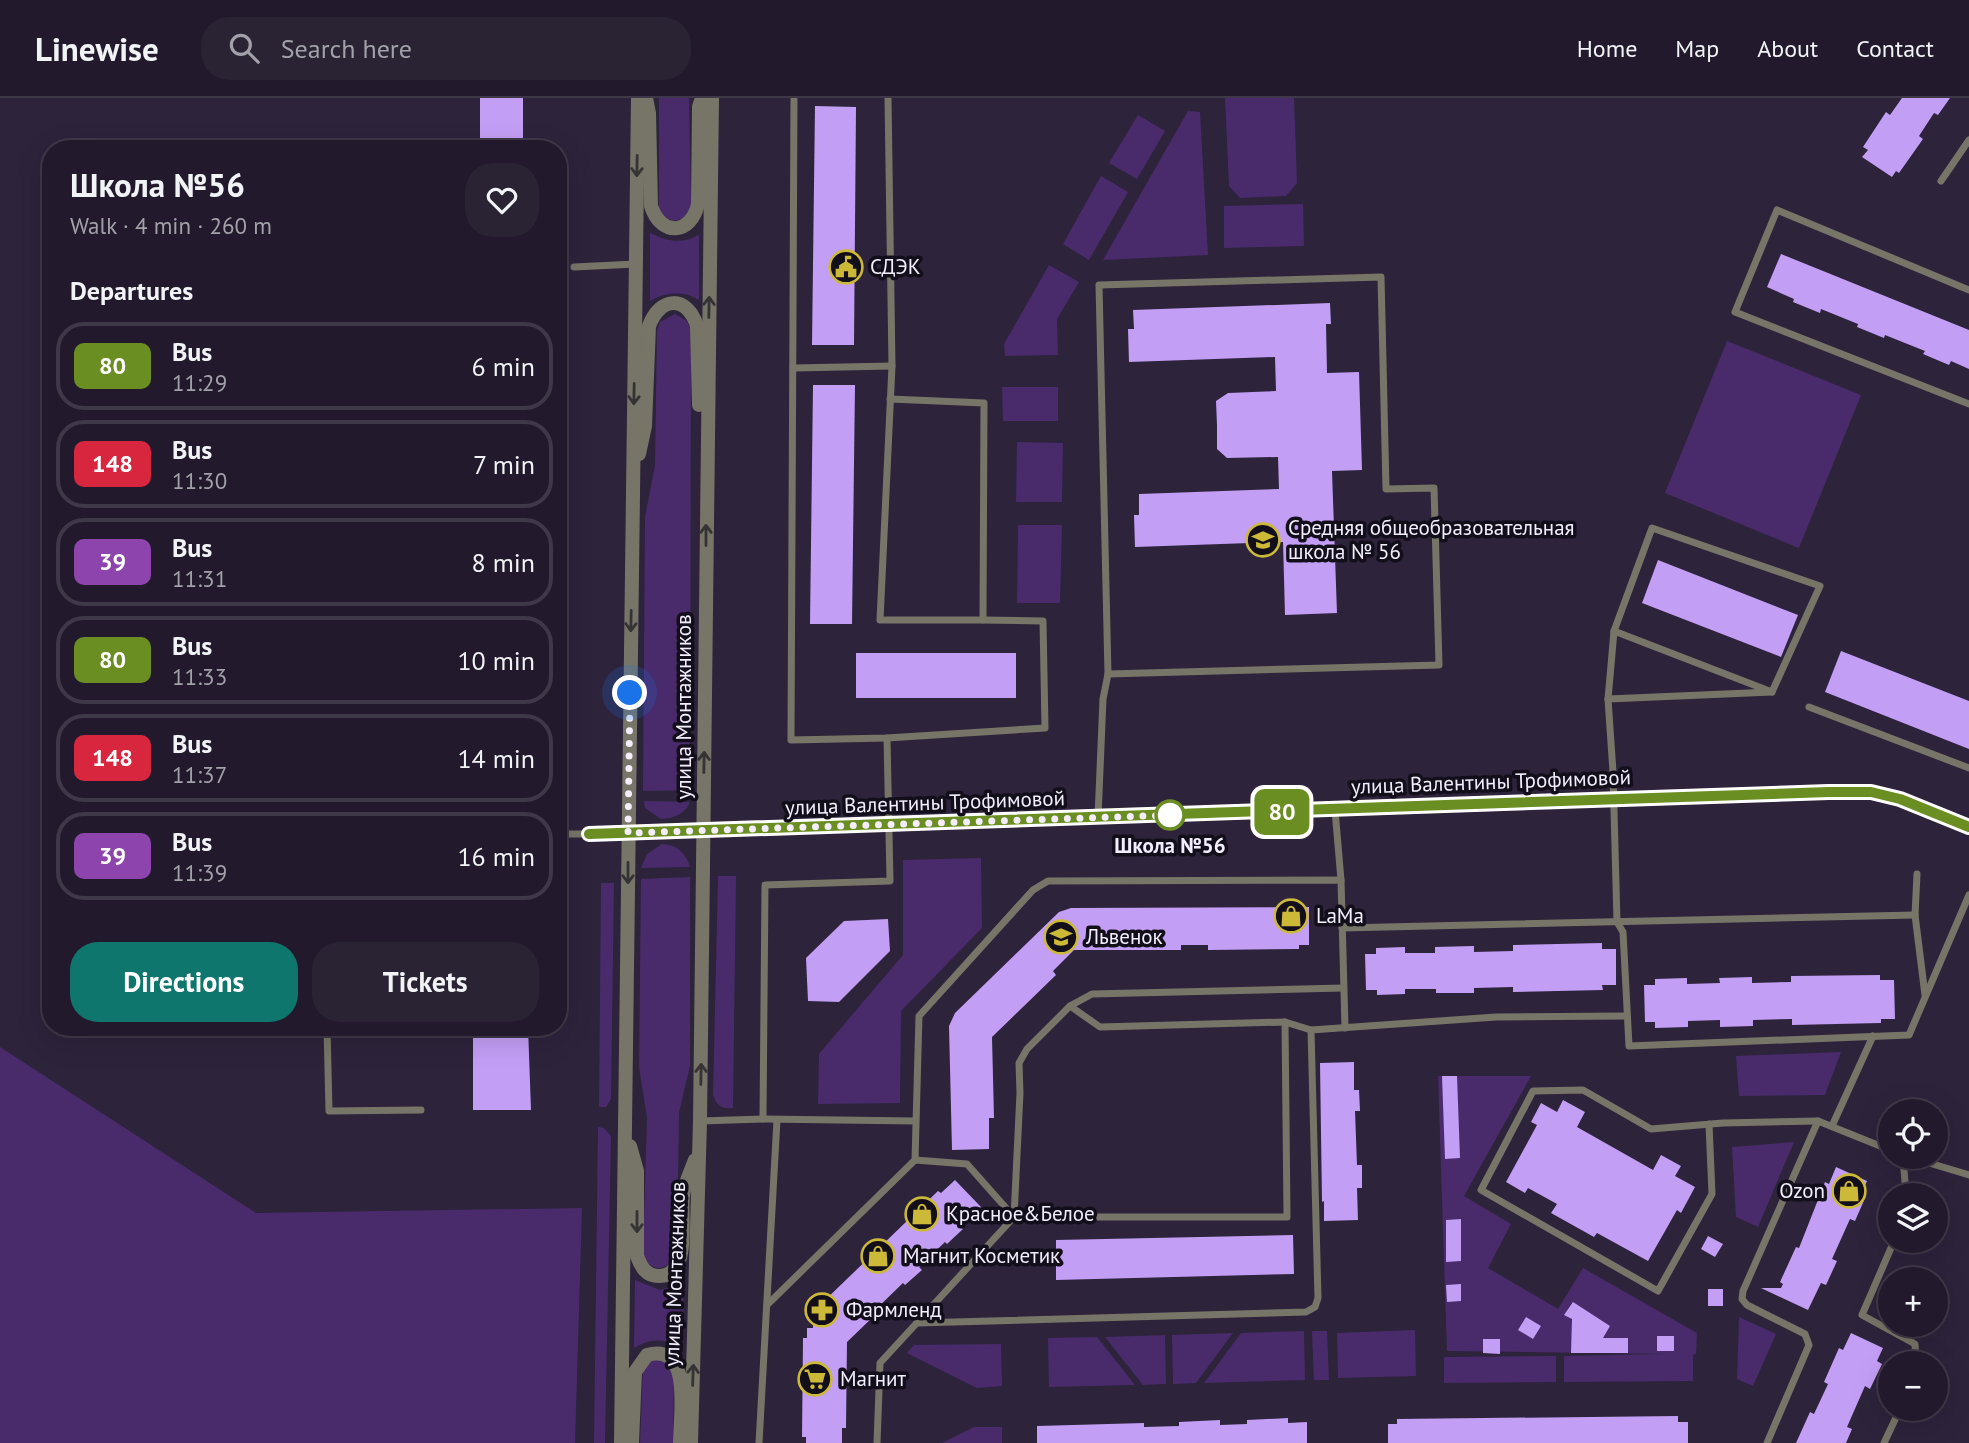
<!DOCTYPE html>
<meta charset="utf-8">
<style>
:root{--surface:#221a2c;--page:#2a2334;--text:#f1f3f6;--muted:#a2a1a9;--line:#3f3848;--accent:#0f766e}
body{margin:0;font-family:"PT Sans",sans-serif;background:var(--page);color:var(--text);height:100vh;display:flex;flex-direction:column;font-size:26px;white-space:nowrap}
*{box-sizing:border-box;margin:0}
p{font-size:23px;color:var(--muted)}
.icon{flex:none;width:38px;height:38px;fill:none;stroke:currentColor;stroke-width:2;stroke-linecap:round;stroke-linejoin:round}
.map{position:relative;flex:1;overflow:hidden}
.sheet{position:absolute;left:42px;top:42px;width:525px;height:896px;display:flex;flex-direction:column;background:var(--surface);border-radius:28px;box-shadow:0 7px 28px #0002,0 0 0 2px var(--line)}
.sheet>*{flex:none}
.badge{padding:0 14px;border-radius:10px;font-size:24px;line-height:46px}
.tools{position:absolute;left:1878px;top:1001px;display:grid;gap:14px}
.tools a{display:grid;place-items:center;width:70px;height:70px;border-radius:50%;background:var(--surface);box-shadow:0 7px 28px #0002,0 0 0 2px var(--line);font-size:35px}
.you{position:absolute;width:35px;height:35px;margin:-18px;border:5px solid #fff;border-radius:50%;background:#1a73e8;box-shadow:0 0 0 10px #1a73e833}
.map>.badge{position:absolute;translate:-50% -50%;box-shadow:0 0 0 4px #fff}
h2{padding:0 28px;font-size:26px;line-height:63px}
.round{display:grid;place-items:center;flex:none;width:74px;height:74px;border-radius:28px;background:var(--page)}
.head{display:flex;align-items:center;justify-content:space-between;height:119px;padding:0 28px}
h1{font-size:33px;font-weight:600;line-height:52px}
.primary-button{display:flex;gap:14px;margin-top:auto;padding:14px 28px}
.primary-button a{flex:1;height:80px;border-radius:28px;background:var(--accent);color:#fff;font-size:28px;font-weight:600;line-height:80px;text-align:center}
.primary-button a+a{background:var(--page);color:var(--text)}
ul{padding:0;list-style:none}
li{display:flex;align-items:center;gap:21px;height:88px;margin:0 14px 10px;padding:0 14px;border:4px solid var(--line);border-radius:28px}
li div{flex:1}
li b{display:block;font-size:26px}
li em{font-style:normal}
li .badge{min-width:77px;font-weight:700;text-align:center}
header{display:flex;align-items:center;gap:42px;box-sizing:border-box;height:98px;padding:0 35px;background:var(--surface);border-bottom:2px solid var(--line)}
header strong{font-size:33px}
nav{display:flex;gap:38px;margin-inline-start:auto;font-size:24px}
.search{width:490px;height:63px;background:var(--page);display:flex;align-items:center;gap:18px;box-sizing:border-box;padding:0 24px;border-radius:28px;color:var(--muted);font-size:26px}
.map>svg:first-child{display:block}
.green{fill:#492b6b}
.building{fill:#c39ef5}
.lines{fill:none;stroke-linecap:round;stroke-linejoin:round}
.lane{stroke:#777567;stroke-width:7}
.street{stroke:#777567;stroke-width:14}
.oneway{stroke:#363335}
.line-casing{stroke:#fff;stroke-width:16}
.line{stroke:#6b8e23;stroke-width:10}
.walk{stroke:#f3edfd;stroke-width:7;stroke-dasharray:0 12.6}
.stop-dot{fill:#fff;stroke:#6b8e23;stroke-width:3.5}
.labels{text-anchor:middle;stroke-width:7;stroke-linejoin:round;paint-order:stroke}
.poi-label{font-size:21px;fill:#f3edfd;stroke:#130f1a;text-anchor:start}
.street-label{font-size:21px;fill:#f3edfd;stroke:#130f1a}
.stop-label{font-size:21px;font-weight:bold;fill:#f3edfd;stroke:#130f1a}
</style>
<header>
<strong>Linewise</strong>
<div class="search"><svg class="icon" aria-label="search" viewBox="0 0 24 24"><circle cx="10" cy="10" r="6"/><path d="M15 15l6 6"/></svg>Search here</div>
<nav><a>Home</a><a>Map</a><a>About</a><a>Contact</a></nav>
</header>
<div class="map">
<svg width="1969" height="1345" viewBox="0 0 1969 1345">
<rect width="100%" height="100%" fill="#2d233b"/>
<g class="green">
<path d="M659,0h30l2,106c-3,10 -6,15 -17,17l-12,-5 -3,-9z"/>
<polygon points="1225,0 1294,0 1297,85 1286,98 1240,100 1229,88"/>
<polygon points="1188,13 1200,14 1208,157 1103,162"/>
<polygon points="1138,17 1165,33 1137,81 1109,65"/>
<polygon points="1101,78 1128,94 1089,162 1063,146"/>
<polygon points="1303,106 1304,148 1224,150 1224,108"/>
<path d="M650,135c19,9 31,11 49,2v65c-17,-10 -32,-8 -49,1z"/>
<polygon points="1049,167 1079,184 1057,221 1058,257 1005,258 1004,246"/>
<polygon points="675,216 687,223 691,233 690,692 643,693 645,419 655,367 657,232 660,224"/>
<polygon points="1727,243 1861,297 1799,450 1665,395"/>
<polygon points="1002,289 1058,289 1058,323 1003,323"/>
<polygon points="1017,344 1063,345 1062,404 1016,404"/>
<polygon points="1018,427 1062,427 1060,505 1017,505"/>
<path d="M644,703l46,1c-6,13 -16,16 -29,17l-16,-11z"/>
<path d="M662,746c14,0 24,9 28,23l-49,1 6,-14z"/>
<polygon points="981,760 982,830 901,913 900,1005 818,1006 819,956 903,857 903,762"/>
<path d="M718,778h18l-3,232c-12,1 -16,-2 -20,-13z"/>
<path d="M690,779v189l-11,46 -2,143c-10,16 -25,18 -34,1l4,-138 -8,-51 2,-188z"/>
<polygon points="601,785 614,785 611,1001 606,1009 599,1009"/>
<polygon points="0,949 256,1115 582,1110 575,1345 0,1345"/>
<polygon points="1841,954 1825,997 1739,998 1736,958"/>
<polygon points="1438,978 1531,978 1464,1098 1511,1126 1488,1170 1558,1211 1583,1170 1697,1235 1696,1256 1693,1257 1693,1283 1564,1284 1564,1258 1665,1256 1447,1253"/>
<polygon points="598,1029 604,1030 611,1038 605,1345 594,1345"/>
<polygon points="1794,1044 1758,1129 1736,1119 1732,1049"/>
<path d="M635,1182l25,10 24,-7 -2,66c-16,-11 -31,-11 -48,-1z"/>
<polygon points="1739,1219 1776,1236 1753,1288 1737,1281"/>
<polygon points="1415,1232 1416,1278 1338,1280 1337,1235"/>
<polygon points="1304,1233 1305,1282 1204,1285 1241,1235"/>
<polygon points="1312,1233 1327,1233 1329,1282 1314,1282"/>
<polygon points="1233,1235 1196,1285 1173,1286 1172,1237"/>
<polygon points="1165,1237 1166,1286 1143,1287 1105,1239"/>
<polygon points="1097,1239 1135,1287 1049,1289 1048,1240"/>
<polygon points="1001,1246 1002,1288 977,1290 907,1255 914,1247"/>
<polygon points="1556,1258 1556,1284 1444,1285 1444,1259"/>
<path d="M660,1262c9,3 12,9 14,19l-1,64h-33l3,-76 6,-6z"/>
<polygon points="974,1329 1002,1329 1002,1345 942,1345"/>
</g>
<g class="building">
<rect x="480" y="0" width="43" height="51"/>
<polygon points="1902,0 1950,0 1938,17 1934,15 1919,38 1923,41 1899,75 1896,73 1892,79 1862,59 1868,52 1863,49 1886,14 1890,17"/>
<polygon points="815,8 856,9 854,247 812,247"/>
<polygon points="1781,156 1969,232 1969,271 1951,263 1949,267 1923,256 1925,253 1885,237 1884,240 1857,229 1858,226 1821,211 1820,215 1793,204 1794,201 1767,189"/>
<polygon points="1330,205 1331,226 1326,226 1327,275 1359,274 1362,372 1332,373 1337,515 1285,517 1283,444 1135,449 1134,417 1139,417 1139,396 1279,391 1278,359 1227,360 1217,351 1217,327 1216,303 1228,295 1276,293 1275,259 1129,264 1128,231 1134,231 1133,212"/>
<polygon points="813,287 855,287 852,526 810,526"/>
<polygon points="1658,462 1798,517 1781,559 1642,505"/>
<polygon points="1841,553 1969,603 1969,651 1825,594"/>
<rect x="856" y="555" width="160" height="45"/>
<polygon points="1309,809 1309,847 1299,847 1299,851 1208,852 1208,847 1181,847 1181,852 1074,852 1053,873 1056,877 992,939 994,1020 989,1020 989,1051 952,1052 949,928 955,915 1059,814 1071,810"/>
<polygon points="888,821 890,853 839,904 808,903 806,860 844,823"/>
<polygon points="1602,845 1602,851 1616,851 1616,887 1602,887 1603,892 1513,894 1513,889 1474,890 1474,895 1436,895 1436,891 1405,891 1405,896 1377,897 1377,892 1366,892 1365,856 1376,856 1376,850 1405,849 1405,855 1435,855 1435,849 1474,848 1474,854 1513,853 1513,847"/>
<polygon points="1880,877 1880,882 1894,882 1895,921 1881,921 1881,925 1792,927 1792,921 1753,922 1753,928 1720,929 1720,922 1688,923 1688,929 1655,930 1655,924 1645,924 1644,887 1655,887 1655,881 1687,880 1687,886 1720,885 1719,880 1752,879 1752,885 1791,884 1791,878"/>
<polygon points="473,929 528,929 531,1012 473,1012"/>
<polygon points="1354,964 1354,992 1359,992 1360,1013 1355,1013 1357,1067 1362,1067 1362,1090 1357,1090 1358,1122 1324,1123 1324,1103 1322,1104 1320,965"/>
<polygon points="1442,978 1457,978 1460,1060 1445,1061"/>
<polygon points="1563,1002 1585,1014 1577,1029 1653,1072 1661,1057 1681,1068 1675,1078 1695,1089 1681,1115 1677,1112 1648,1163 1597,1135 1594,1139 1551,1115 1557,1106 1528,1090 1525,1095 1506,1084 1537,1027 1531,1024 1541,1005 1557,1014"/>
<polygon points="1836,1069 1867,1083 1861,1096 1866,1098 1855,1123 1850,1121 1832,1161 1837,1163 1826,1187 1821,1185 1808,1212 1761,1190 1781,1190 1783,1186 1780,1184 1796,1149 1799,1150 1825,1084 1829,1086"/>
<polygon points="955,1082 981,1109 960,1129 963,1131 947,1146 945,1144 919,1169 922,1172 905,1187 903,1185 873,1214 875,1217 847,1244 846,1330 842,1330 842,1345 806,1345 806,1339 802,1339 803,1240 807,1240 807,1230 813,1230 813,1221 823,1210 820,1207 938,1093 941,1095"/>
<polygon points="1461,1121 1461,1163 1446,1164 1446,1122"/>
<polygon points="1293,1137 1294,1176 1056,1182 1056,1142"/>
<polygon points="1708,1138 1723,1146 1715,1159 1701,1151"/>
<polygon points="1461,1186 1461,1203 1447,1204 1446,1187"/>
<rect x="1708" y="1191" width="15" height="17"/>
<polygon points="1573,1204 1610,1228 1603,1240 1628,1240 1628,1255 1571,1255 1572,1221 1564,1217"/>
<polygon points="1526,1219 1541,1228 1533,1241 1518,1232"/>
<polygon points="1851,1235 1883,1250 1877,1263 1882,1266 1870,1291 1865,1288 1847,1329 1852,1331 1846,1345 1796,1345 1810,1314 1814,1316 1828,1286 1824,1284 1839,1250 1843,1252"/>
<rect x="1657" y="1238" width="17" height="15"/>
<polygon points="1483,1241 1500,1241 1500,1256 1483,1255"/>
<polygon points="1678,1318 1678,1324 1688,1324 1688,1345 1388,1345 1388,1326 1397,1326 1397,1321"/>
<polygon points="1288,1320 1288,1325 1307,1324 1307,1345 1037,1345 1037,1328 1144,1325 1144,1329 1179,1328 1179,1324 1220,1322 1220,1327 1247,1326 1247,1322"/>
</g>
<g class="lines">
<g class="lane">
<polyline points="794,0 791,642 887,640 1045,630 1043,523 983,522"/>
<polyline points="888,0 892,268 880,522 983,522 984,305 890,301"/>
<polyline points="1941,83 1969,42"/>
<polyline points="574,169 636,166"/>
<polygon points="1381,179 1386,391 1434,390 1439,567 1108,576 1099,187"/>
<polyline points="1969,192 1777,112 1735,214 1969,306"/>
<polyline points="793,270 892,268"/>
<polyline points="1772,594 1820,488 1652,430 1614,533 1608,601 1613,674 1617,824 1623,834 1629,948 1909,937 1969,797"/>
<polyline points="1608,601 1772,594 1614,533"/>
<polyline points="1809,609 1969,670"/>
<polyline points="1335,712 1341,782"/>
<polyline points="1098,719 1103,601 1108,576"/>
<polyline points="558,736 589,736"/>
<polyline points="1917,776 1915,817 1925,897"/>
<polyline points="1342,830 1915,817"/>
<polyline points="1070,908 1100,929 1285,924 1311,932 1496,919 1626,918"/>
<polyline points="327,929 329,1013 421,1012"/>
<polyline points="763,1021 765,787 890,783 887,640"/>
<polyline points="700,1023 763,1021 915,1023"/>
<polyline points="1709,1026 1712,1096 1658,1193 1481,1092 1533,993 1583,992 1651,1031 1723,1025 1818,1023"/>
<polyline points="1832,1028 1873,938"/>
<polyline points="1903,1059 1906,1097"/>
<polyline points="1909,1059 1969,1077"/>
<polyline points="915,1062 967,1066 1014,1119 1287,1119 1285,924"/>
<polyline points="1894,1143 1862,1217 1915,1246 1916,1265"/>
<polyline points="768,1206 915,1062 919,918 1033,792 1048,783 1341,782 1345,930"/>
<polyline points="917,1225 1306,1214 1315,1209 1318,1200 1311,932"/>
<polyline points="759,1345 777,1022"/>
<polyline points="877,1345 880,1265 1014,1119 1020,995 1019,965 1027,951 1070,908 1092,896 1343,890"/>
<polyline points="1767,1345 1809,1247 1805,1236 1747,1207 1742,1201 1743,1193 1818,1023 1890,1052"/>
<polyline points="1884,1345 1900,1311"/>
</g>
<g class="street">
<path d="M646,0l3,15 2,93c10,31 40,29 47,-2l1,-97 3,-9"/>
<path d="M639,356l6,-28 4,-100c11,-30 38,-31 48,0l2,79"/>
<polyline points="589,736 1829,694 1871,694 1900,701 1969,729"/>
<path d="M630,1048l7,25v85c4,11 9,20 22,20 33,0 21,-59 24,-80 1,-12 8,-25 12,-36"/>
<polyline points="621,1345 638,0"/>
<path d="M632,1345l3,-71 12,-17c46,-13 33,60 33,88"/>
<polyline points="691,1345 700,1023 712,0"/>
</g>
</g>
<defs><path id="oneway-shaft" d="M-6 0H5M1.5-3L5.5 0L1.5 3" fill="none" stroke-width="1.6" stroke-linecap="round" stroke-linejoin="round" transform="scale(1.75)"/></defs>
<g class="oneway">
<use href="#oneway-shaft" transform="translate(637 68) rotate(91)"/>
<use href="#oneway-shaft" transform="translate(709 209) rotate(-89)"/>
<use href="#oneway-shaft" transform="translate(634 296) rotate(91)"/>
<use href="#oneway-shaft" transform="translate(706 437) rotate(-90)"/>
<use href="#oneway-shaft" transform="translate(631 523) rotate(91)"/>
<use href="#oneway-shaft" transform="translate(704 664) rotate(-89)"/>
<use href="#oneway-shaft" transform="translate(628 775) rotate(90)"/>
<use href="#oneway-shaft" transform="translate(701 976) rotate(-89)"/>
<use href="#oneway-shaft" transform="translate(637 1124) rotate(90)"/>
<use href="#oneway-shaft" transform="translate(693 1277) rotate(-88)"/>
</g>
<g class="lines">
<defs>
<polyline id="line" points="589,736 1829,694 1871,694 1900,701 1969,729"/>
</defs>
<use href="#line" class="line-casing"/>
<use href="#line" class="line"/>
<polyline class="walk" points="630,595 628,735 1177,717 1170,717"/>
</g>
<defs>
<symbol id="civic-ring" viewBox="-11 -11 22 22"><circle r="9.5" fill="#130f1a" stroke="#cdb938" stroke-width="1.5"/><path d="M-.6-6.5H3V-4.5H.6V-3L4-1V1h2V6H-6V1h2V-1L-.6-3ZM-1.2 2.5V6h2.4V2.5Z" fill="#cdb938"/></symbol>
<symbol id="school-ring" viewBox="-11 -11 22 22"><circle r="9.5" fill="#130f1a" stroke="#cdb938" stroke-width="1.5"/><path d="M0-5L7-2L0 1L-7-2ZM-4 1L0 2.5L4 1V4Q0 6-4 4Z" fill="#cdb938"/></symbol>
<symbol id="shop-ring" viewBox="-11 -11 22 22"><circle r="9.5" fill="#130f1a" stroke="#cdb938" stroke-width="1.5"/><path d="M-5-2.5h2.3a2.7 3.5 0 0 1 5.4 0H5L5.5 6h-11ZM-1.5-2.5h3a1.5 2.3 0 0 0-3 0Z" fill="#cdb938"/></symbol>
<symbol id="pharmacy-ring" viewBox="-11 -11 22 22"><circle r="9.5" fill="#130f1a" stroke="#cdb938" stroke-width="1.5"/><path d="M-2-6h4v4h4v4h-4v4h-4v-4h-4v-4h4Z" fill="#cdb938"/></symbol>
<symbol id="supermarket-ring" viewBox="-11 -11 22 22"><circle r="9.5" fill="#130f1a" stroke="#cdb938" stroke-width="1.5"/><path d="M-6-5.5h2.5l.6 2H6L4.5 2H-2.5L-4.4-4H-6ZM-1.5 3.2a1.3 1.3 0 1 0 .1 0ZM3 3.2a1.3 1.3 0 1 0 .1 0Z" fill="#cdb938"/></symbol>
</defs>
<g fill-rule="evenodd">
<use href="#civic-ring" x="827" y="150" width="38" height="38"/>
<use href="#school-ring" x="1244" y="423" width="38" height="38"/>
<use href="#shop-ring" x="1272" y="799" width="38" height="38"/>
<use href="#school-ring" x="1042" y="820" width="38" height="38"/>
<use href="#shop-ring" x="1830" y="1074" width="38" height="38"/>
<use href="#shop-ring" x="903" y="1097" width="38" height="38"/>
<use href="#shop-ring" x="859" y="1139" width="38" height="38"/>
<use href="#pharmacy-ring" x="803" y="1193" width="38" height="38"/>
<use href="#supermarket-ring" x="796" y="1262" width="38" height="38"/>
</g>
<circle class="stop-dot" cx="1170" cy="717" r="14"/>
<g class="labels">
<g class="poi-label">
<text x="870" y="176">СДЭК</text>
<text x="1288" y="437">Средняя общеобразовательная<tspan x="1288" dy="24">школа № 56</tspan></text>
<text x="1316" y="825">LaMa</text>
<text x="1086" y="846">Львенок</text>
<text x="1825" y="1100" text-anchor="end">Ozon</text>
<text x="946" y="1123">Красное&amp;Белое</text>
<text x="903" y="1165">Магнит Косметик</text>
<text x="846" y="1219">Фармленд</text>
<text x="840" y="1288">Магнит</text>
</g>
<g class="street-label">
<text transform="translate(684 609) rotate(-90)" y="7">улица Монтажников</text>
<text transform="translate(1491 684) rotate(-2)" y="7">улица Валентины Трофимовой</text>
<text transform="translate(925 705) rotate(-2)" y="7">улица Валентины Трофимовой</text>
<text transform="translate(675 1176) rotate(-88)" y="7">улица Монтажников</text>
</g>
<g class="stop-label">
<text x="1170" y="755">Школа №56</text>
</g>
</g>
</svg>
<div class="tools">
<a><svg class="icon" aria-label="locate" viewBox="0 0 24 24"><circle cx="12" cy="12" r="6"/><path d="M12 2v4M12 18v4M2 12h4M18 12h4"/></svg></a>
<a><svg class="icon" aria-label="layers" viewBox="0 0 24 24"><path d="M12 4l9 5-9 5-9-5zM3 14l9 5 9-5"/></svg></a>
<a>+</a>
<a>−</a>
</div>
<div class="you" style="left:630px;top:595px"></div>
<b class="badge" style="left:1282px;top:714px;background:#6b8e23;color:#fff">80</b>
<section class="sheet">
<div class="head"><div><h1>Школа №56</h1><p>Walk · 4 min · 260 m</p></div><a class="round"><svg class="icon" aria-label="heart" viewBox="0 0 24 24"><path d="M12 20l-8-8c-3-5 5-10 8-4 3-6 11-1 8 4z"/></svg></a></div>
<h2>Departures</h2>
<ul>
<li><span class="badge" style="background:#6b8e23;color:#fff">80</span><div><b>Bus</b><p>11:29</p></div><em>6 min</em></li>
<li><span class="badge" style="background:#d7263d;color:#fff">148</span><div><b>Bus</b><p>11:30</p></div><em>7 min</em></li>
<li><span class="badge" style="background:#8e44ad;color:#fff">39</span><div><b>Bus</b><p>11:31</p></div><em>8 min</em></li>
<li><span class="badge" style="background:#6b8e23;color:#fff">80</span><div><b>Bus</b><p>11:33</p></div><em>10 min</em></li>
<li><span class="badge" style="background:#d7263d;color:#fff">148</span><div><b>Bus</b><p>11:37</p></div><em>14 min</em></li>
<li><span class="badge" style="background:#8e44ad;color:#fff">39</span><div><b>Bus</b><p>11:39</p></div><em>16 min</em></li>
</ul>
<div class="primary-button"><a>Directions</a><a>Tickets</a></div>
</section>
</div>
